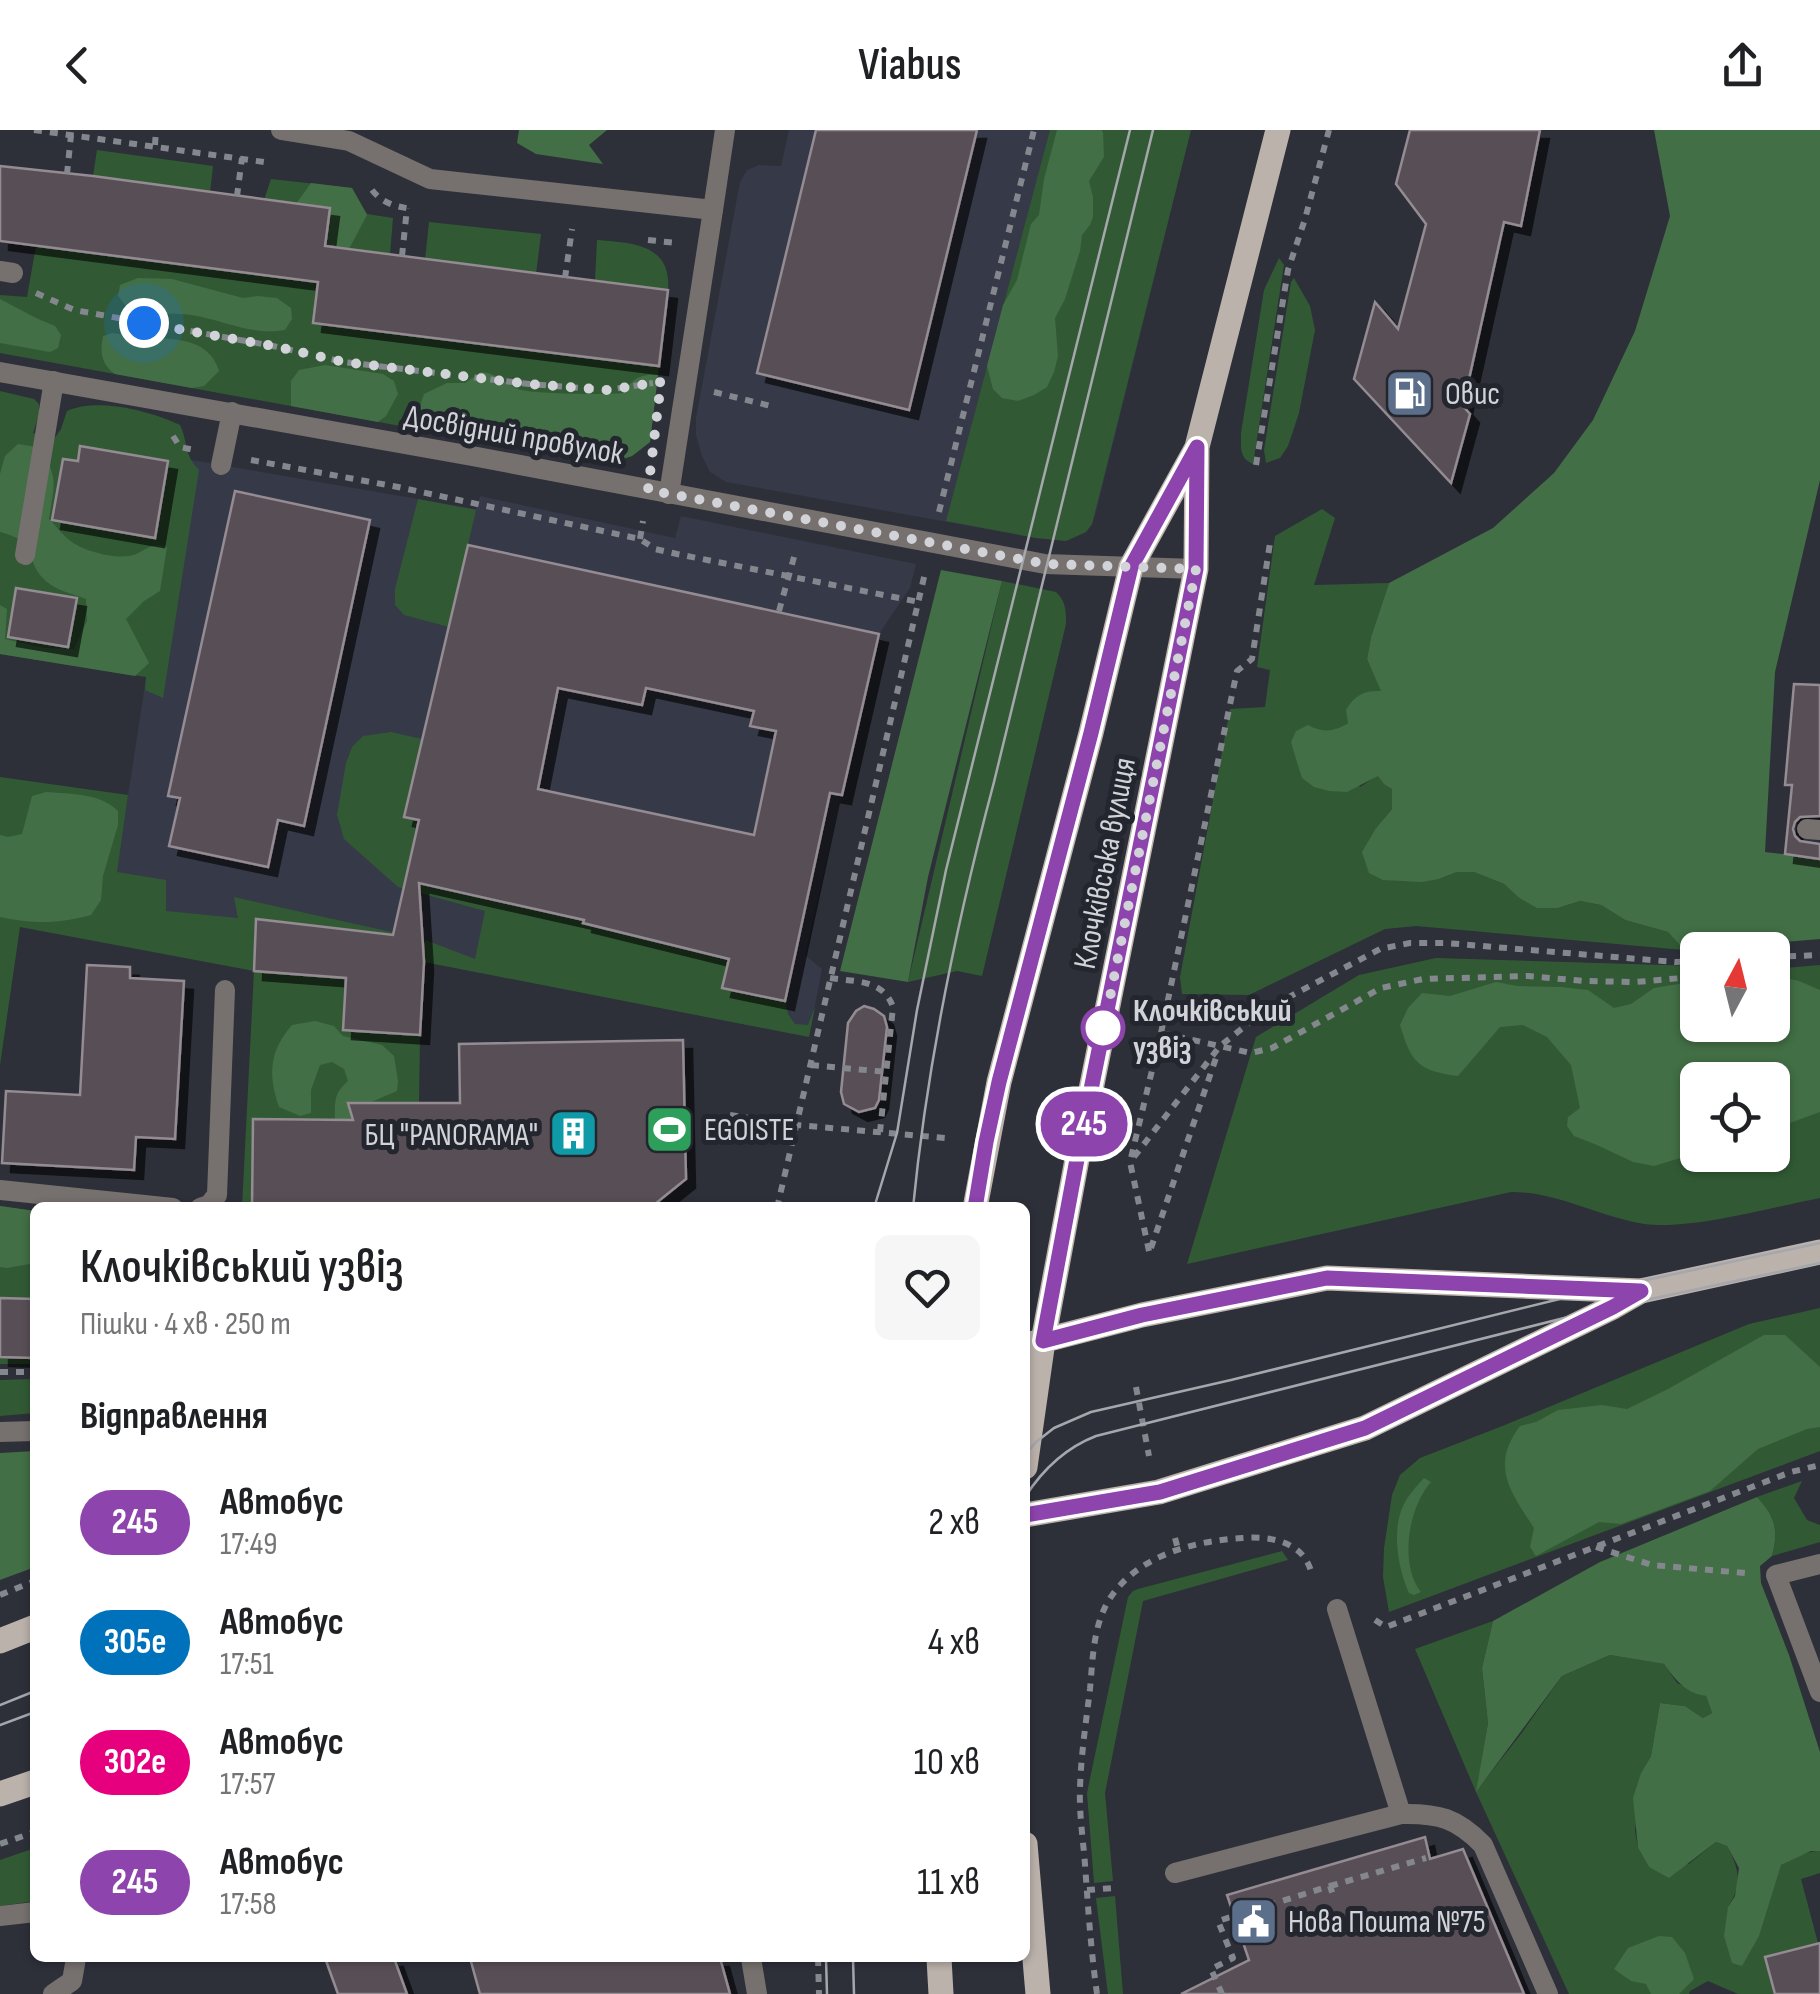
<!DOCTYPE html>
<html lang="uk">
<meta charset="utf-8">
<style>
:root{--surface:#fff;--page:#f6f6f6;--text:#202124;--muted:#757577}
body{margin:0;font-family:"Sofia Sans Condensed",sans-serif;background:var(--page);color:var(--text);height:100vh;display:flex;flex-direction:column;font-size:38px;white-space:nowrap}
*{box-sizing:border-box;margin:0}
p{font-size:32px;color:var(--muted)}
.icon{flex:none;width:55px;height:55px;fill:none;stroke:currentColor;stroke-width:2;stroke-linecap:round;stroke-linejoin:round}
.map{position:relative;flex:1;overflow:hidden}
.drawer{position:absolute;left:30px;top:1072px;width:1000px;height:760px;display:flex;flex-direction:column;background:var(--surface);border-radius:15px;box-shadow:0 2px 8px #0004}
.drawer>*{flex:none}
.badge{padding:0 20px;border-radius:32px;font-size:35px;line-height:65px}
.needle{width:65px;rotate:7deg}
.tools{position:absolute;left:1680px;top:802px;display:grid;gap:20px}
.tools a{display:grid;place-items:center;width:110px;height:110px;border-radius:15px;background:var(--surface);box-shadow:0 2px 8px #0004;font-size:50px}
.you{position:absolute;width:50px;height:50px;margin:-25px;border:8px solid #fff;border-radius:50%;background:#1a73e8;box-shadow:0 0 0 15px #1a73e833}
.map>.badge{position:absolute;translate:-50% -50%;box-shadow:0 0 0 5px #fff}
h2{padding:0 50px;font-size:38px;line-height:90px}
.round{display:grid;place-items:center;flex:none;width:105px;height:105px;border-radius:15px;background:var(--page)}
.overview{display:flex;align-items:center;justify-content:space-between;height:170px;padding:0 50px}
h1{font-size:48px;font-weight:600;line-height:75px}
ul{padding:0;list-style:none}
li{display:flex;align-items:center;gap:30px;height:120px;padding:0 50px}
li div{flex:1}
li b{display:block;font-size:38px}
li em{font-style:normal}
li .badge{min-width:110px;font-weight:700;text-align:center}
header{display:flex;justify-content:space-between;align-items:center;height:130px;padding:0 50px;background:var(--surface);font-size:45px;font-weight:600}
.map>svg:first-child{display:block}
.built{fill:#353948}
.green{fill:#315a34;fill-rule:evenodd}
.forest{fill:#426f45}
.building{fill:#585057;stroke:#948b93;stroke-width:2.5;fill-rule:evenodd;filter:url(#shadow)}
.lines{fill:none;stroke-linecap:round;stroke-linejoin:round}
.path{stroke:#85878e;stroke-width:6;stroke-dasharray:8 8;stroke-linecap:butt}
.lane{stroke:#76716e;stroke-width:20}
.street{stroke:#76716e;stroke-width:20}
.primary{stroke:#bcb2ac;stroke-width:25}
.tram{stroke:#a5a7ad;stroke-width:2.5}
.line-casing{stroke:#fff;stroke-width:22}
.line{stroke:#8e44ad;stroke-width:15}
.walk{stroke:#d1d3d8;stroke-width:10;stroke-dasharray:0 18}
.stop-dot{fill:#fff;stroke:#8e44ad;stroke-width:5}
.labels{text-anchor:middle;stroke-width:10;stroke-linejoin:round;paint-order:stroke}
.poi-label{font-size:32px;fill:#d1d3d8;stroke:#23262e;text-anchor:start}
.street-label{font-size:32px;fill:#d1d3d8;stroke:#23262e}
.stop-label{font-size:32px;font-weight:bold;fill:#d1d3d8;stroke:#23262e;text-anchor:start}
</style>
<header><svg class="icon" aria-label="back" viewBox="0 0 24 24"><path d="M15 5l-7 7 7 7"/></svg>Viabus<svg class="icon" aria-label="share" viewBox="0 0 24 24"><path d="M12 15V3M7 8l5-5 5 5M5 13v7h14v-7"/></svg></header>
<div class="map">
<svg width="1820" height="1864" viewBox="0 0 1820 1864">
<defs>
<filter id="shadow"><feDropShadow dx="9" dy="9" stdDeviation="0" flood-color="#0009"/></filter>
</defs>
<rect width="100%" height="100%" fill="#2d3039"/>
<g class="built">
<polygon points="789,0 1191,0 1096,382 1092,394 1086,402 1066,411 1036,408 726,352 710,342 702,326 696,305 696,288 740,52 747,40 759,35 781,36"/>
<polygon points="180,328 476,379 480,366 675,408 681,386 916,434 910,458 879,504 805,825 822,839 809,907 165,781 166,751 116,743"/>
</g>
<g class="green">
<polygon points="1050,0 1191,0 1092,394 1086,402 1066,411 1036,408 946,391"/>
<polygon points="97,20 213,36 210,63 93,46"/>
<polygon points="271,49 352,58 367,84 393,88 390,124 325,117 329,78 264,70"/>
<polygon points="429,92 541,104 536,144 425,130"/>
<path d="M597,110c36,3 75,4 71,51l-73,-10z"/>
<polygon points="36,116 318,152 314,193 659,237 650,312 632,326 608,334 0,223 0,165 27,167"/>
<path d="M1279,128l5,7 -31,199c-14,-6 -12,-16 -12,-31l23,-143z"/>
<polygon points="1294,148 1310,176 1315,200 1299,283 1288,316 1280,328 1266,333 1264,320 1291,152"/>
<path d="M0,261l34,8 5,5v11l-6,18 21,6 7,-10 6,-18c30,-14 84,0 113,14 9,20 3,28 19,45l-36,228 -18,-8 1,-13 -146,-23zM81,316l87,15 -13,77 -102,-18 10,-60 15,1z"/>
<polygon points="418,369 476,380 449,497 404,485 395,475 395,459"/>
<path d="M1322,379l13,9 -21,67 75,-2 -18,54 -4,22 15,32c-21,20 -32,39 -62,41l40,55 18,-12 14,14v20l-16,19 7,52 56,-1 18,-7h17l30,12 14,13 40,11 22,-7 21,4 24,15 43,12 16,18 -268,-24 -31,3 -136,66 -67,-1 -2,-17 50,-268 35,-2 5,-37 -13,-3 18,-131z"/>
<path d="M1002,451l54,11c10,9 10,19 10,32l-84,352 -25,-5 -49,11z"/>
<polygon points="391,602 422,609 408,669 494,770 556,784 587,775 584,794 729,829 723,858 785,871 788,884 795,894 808,895 815,877 809,907 424,832 422,809 256,790 255,841 346,848 343,900 420,905 419,973 349,973 373,1077 323,990 253,989 252,1077 242,1077 254,841 20,797 0,935 0,647 128,665 117,742 166,750 166,781 238,788 234,767 423,809 475,829 485,781 398,757 344,709 337,685 346,633 352,617 363,606"/>
<path d="M1436,828l261,8 1,59h74l1,-56 47,-4v233c-48,9 -128,32 -175,26 -45,-7 -90,-33 -134,-32l-324,72 69,-227 103,-62zM1698,950h74v75h-74z"/>
<polygon points="0,1076 35,1081 35,1234 0,1234"/>
<polygon points="1820,1178 1820,1321 1389,1482 1383,1447 1384,1418 1392,1365 1400,1345 1420,1328 1505,1295 1749,1194"/>
<polygon points="35,1249 35,1283 0,1286 0,1250"/>
<path d="M1802,1351l-8,17 13,22 13,5v17l-48,14c7,-26 3,-40 -15,-59z"/>
<polygon points="1282,1421 1288,1430 1143,1471 1105,1663 1113,1751 1094,1753 1087,1663 1128,1467 1133,1461 1138,1459"/>
<path d="M1493,1491l-11,47 6,55 -11,67 44,-56 41,-58 48,-21 54,9 13,19 29,13 6,17 -9,5 -18,-12 -25,-3 -9,53 -10,17 -6,58 3,17 11,19 40,-3 27,-22 11,4c12,23 16,38 1,61 24,-19 60,-56 92,-56v22l-19,6 17,64 -53,14 10,37h-37l-30,-13 -18,10 -1,3h-120l-93,-202 -61,-143z"/>
<polygon points="35,1718 35,1771 0,1776 0,1730"/>
<polygon points="1115,1766 1123,1864 1108,1864 1096,1768"/>
</g>
<g class="forest">
<polygon points="519,0 607,0 589,15 603,34 536,24 517,13"/>
<polygon points="1057,0 1101,0 1103,2 1104,27 1089,51 1093,67 1093,87 1090,95 1082,105 1080,121 1065,169 1055,188 1058,226 1054,242 1047,257 1034,265 1018,271 1002,268 993,259 987,236 1003,175 1017,150 1031,94 1039,85 1044,49"/>
<path d="M1654,0h166v350l-45,192 -10,180 55,6v81l-136,11 -16,-18 -43,-12 -24,-15 -21,-4 -22,7h-21l-19,-11 -14,-13 -30,-12h-17l-18,7 -17,3 -39,-2 -14,-7 -7,-21 14,-24 16,-19v-20l-8,-5 -6,-8 -31,16 -18,-1 -15,-4 -12,-9 -6,-19 -5,-17 5,-11 12,-6c15,8 25,7 40,-2l-2,-13c9,-15 18,-20 35,-19l-14,-32 4,-22 18,-54 104,-55 61,-55 39,-53 42,-89 35,-115z"/>
<polygon points="311,53 352,58 367,85 349,119 325,117 330,78 296,74"/>
<path d="M138,148l34,1 71,19 14,-2 20,2 14,10 1,11 -7,11c-34,6 -61,-10 -94,-15 -19,-3 -45,2 -63,-8 -4,-2 -7,-8 -10,-11l2,-11z"/>
<polygon points="0,169 36,188 55,196 61,205 58,218 50,222 0,213"/>
<path d="M112,203c10,1 21,3 32,4 29,2 65,0 75,34l-15,15 -12,2 -77,-14c-14,-10 -15,-22 -12,-38z"/>
<polygon points="325,235 383,244 394,251 398,264 386,286 378,292 291,276 291,251 299,240"/>
<path d="M481,242c21,3 21,10 37,17 12,5 90,6 105,4 9,-14 18,-20 35,-18l-8,67 -18,14 -24,8 -185,-34 -5,-19 6,-17 23,-11h18z"/>
<path d="M18,314l19,3c23,28 17,38 12,72 7,7 15,18 23,23 14,10 49,19 64,12 13,-6 16,-12 31,-7l-7,44 -16,10 -18,18 23,44 -14,13 -135,-22v-49l7,4 -2,30 39,9 30,1 13,-28 -1,-22c-16,-6 -33,-9 -44,-22 -20,-23 1,-33 -42,-45v-58l5,-18z"/>
<polygon points="941,440 1002,451 928,747 908,852 840,841"/>
<path d="M46,662c25,2 54,1 72,19v14l-15,51 -2,24 -10,15c-33,9 -57,9 -91,2v-82l8,2 14,-3 10,-38z"/>
<path d="M1773,845l26,6 21,9v122l-47,17 -1,-49h-74l-1,73 -43,13 -21,-4 -36,-17 -23,-9 -7,-10 1,-9 12,-9 -9,-43 -24,-28 -24,-12 -23,2 -42,49c-40,-5 -47,-14 -58,-51l8,-17 14,-15 28,3 46,-14 21,4 44,1 27,3 26,18 17,-4 23,-16 43,-7 1,44h74z"/>
<path d="M315,891l19,5 9,10 39,9 12,11 4,25 -1,10 -28,12h-20l8,38 -22,-20c0,-19 -2,-27 13,-40l-4,-12 -12,-7 -12,3 -9,25v23l-11,3 -21,-9c-11,-33 -10,-55 13,-82z"/>
<polygon points="0,1076 35,1081 35,1133 7,1138 0,1137"/>
<path d="M1764,1205h21l35,32v60l-13,2 -49,20 -48,42 -89,33 -22,-2 -63,34 -6,-9 4,-19c-24,-37 -44,-62 -14,-102l16,-4 22,-12 44,-5 25,4 41,-20z"/>
<polygon points="35,1321 35,1437 0,1450 0,1323"/>
<path d="M1424,1348l7,4c-23,26 -32,82 -10,110l-7,3 -5,-2c-11,-24 -18,-64 -5,-89 5,-10 13,-18 20,-26z"/>
<path d="M1757,1367c18,19 22,33 15,59l-12,10 1,17 28,72 31,97v99h-9l-30,14 -22,71 -17,30 -10,-3 -8,-27 4,-29 7,-11 4,-28 -12,-22 -11,-4 -47,36 -20,-11 -11,-19 -5,-50 8,-25 10,-17 9,-53 25,3 18,12 9,-5 -6,-17c-20,-3 -30,-15 -42,-32l-54,-9 -48,21 -86,116 12,-69 -6,-55 11,-47 107,-59z"/>
<polygon points="1659,1806 1672,1807 1685,1823 1694,1849 1679,1864 1651,1864 1646,1854 1631,1851 1614,1839 1628,1818"/>
</g>
<g class="building">
<polygon points="816,0 977,0 909,280 757,243"/>
<polygon points="1410,0 1540,0 1521,96 1504,92 1463,276 1470,284 1451,353 1354,249 1375,172 1398,199 1426,94 1396,54"/>
<polygon points="0,36 93,46 330,78 325,116 668,160 659,236 313,193 318,152 0,111"/>
<polygon points="80,316 168,331 155,408 52,390 63,329 78,331"/>
<polygon points="235,361 370,390 304,696 278,690 268,737 169,716 180,668 168,666"/>
<path d="M468,415l411,89 -37,161 -12,-2 -45,208 -63,-13 7,-29 -146,-36 1,-3 -165,-37 5,79 -4,73 -77,-5 3,-52 -92,-7 2,-52 137,16 26,-115 -15,-3zM558,558l84,17 4,-17 108,23 -4,15 26,5 -22,104 -216,-46z"/>
<polygon points="16,458 77,468 68,517 8,507"/>
<polygon points="1794,554 1820,555 1820,686 1800,687 1795,692 1793,699 1795,706 1800,711 1820,714 1820,729 1785,724 1792,655 1785,655"/>
<polygon points="87,835 130,837 130,848 184,851 175,1009 136,1007 134,1040 2,1033 6,961 80,965"/>
<polygon points="864,876 874,879 884,886 887,897 879,970 875,978 859,982 844,974 841,962 848,893 856,881"/>
<polygon points="683,910 686,1049 650,1078 252,1078 253,989 353,990 348,973 460,973 459,914"/>
<polygon points="0,1168 35,1169 35,1228 0,1227"/>
<polygon points="1425,1707 1430,1729 1463,1719 1524,1864 1181,1864 1249,1830 1227,1765"/>
<polygon points="1820,1813 1820,1864 1775,1864 1765,1827"/>
<polygon points="325,1828 394,1828 407,1864 338,1864"/>
<polygon points="470,1828 720,1828 730,1864 480,1864"/>
</g>
<g class="lines">
<g class="path">
<polyline points="34,0 271,33"/>
<polyline points="155,15 156,0"/>
<polyline points="67,44 71,5"/>
<path d="M372,60c10,13 24,17 41,19"/>
<polyline points="237,66 242,28"/>
<polyline points="648,110 676,113"/>
<polyline points="402,126 407,78"/>
<polyline points="565,148 572,99"/>
<polyline points="36,163 74,180 273,216 344,232 529,254 607,260 653,253"/>
<polyline points="714,262 771,276"/>
<polyline points="173,306 180,317 194,320"/>
<polyline points="251,330 398,357 640,409 655,419 677,424 919,472"/>
<polyline points="1256,335 1288,140 1305,89 1329,0"/>
<polyline points="939,382 1034,0"/>
<polyline points="640,409 643,391"/>
<polyline points="779,481 796,420"/>
<polyline points="1772,827 1820,825"/>
<path d="M830,848c26,4 53,1 63,29l-13,125"/>
<polyline points="1161,903 1251,923 1272,918 1381,858 1423,849 1528,846 1584,851 1636,852 1693,847 1698,839"/>
<polyline points="811,935 887,942"/>
<polyline points="730,985 797,995 945,1008"/>
<polyline points="1134,1027 1220,916 1268,878 1380,819 1410,813 1446,813 1675,832 1698,831"/>
<polyline points="777,1078 925,443"/>
<polyline points="1151,1118 1218,922"/>
<polyline points="1149,1121 1130,1032 1161,903 1237,541 1252,529 1270,413"/>
<polyline points="0,1242 35,1242"/>
<polyline points="1136,1257 1149,1326"/>
<polyline points="1175,1408 1178,1419"/>
<polyline points="1596,1417 1652,1435 1745,1443"/>
<polyline points="0,1465 35,1451"/>
<polyline points="1375,1490 1386,1497 1791,1342 1820,1335"/>
<polyline points="0,1714 35,1702"/>
<polyline points="1330,1756 1426,1728"/>
<polyline points="1087,1760 1115,1758"/>
<polyline points="818,1828 819,1864"/>
<path d="M1097,1864c-6,-43 -9,-86 -12,-130 -2,-25 -6,-51 -5,-76 1,-33 6,-66 10,-99 3,-32 3,-68 23,-95 29,-40 83,-53 129,-56 28,-2 60,3 69,33"/>
<polyline points="1222,1864 1211,1839 1233,1828 1218,1791 1330,1756 1334,1768"/>
</g>
<g class="lane">
<polyline points="281,0 349,11 430,49 713,80 669,364"/>
<polyline points="713,80 725,0"/>
<polyline points="0,141 13,143"/>
<polyline points="221,335 232,282"/>
<polyline points="25,425 54,251"/>
<polyline points="0,1060 173,1078"/>
<polyline points="200,1078 209,1075 217,1065 225,860"/>
<polyline points="1820,1434 1776,1445 1820,1562"/>
<polyline points="1337,1479 1401,1684"/>
<path d="M1175,1743l226,-59c37,-1 56,4 82,31l65,149"/>
<polyline points="0,1786 35,1782"/>
<polyline points="751,1828 757,1864"/>
<polyline points="53,1864 72,1851 76,1828"/>
</g>
<g class="street">
<polyline points="0,242 472,326 1045,434 1196,439"/>
<polyline points="1807,699 1820,700"/>
<polyline points="0,1302 35,1301"/>
</g>
<g class="primary">
<polyline points="975,1078 999,952 1091,603 1131,437 1195,321"/>
<polyline points="1030,1214 1142,1185 1327,1148 1641,1161 1820,1122"/>
<polyline points="1025,1337 1043,1211 1078,1024 1196,439 1197,317 1278,0"/>
<polyline points="1025,1385 1159,1362 1365,1298 1613,1177 1641,1161"/>
<polyline points="0,1511 35,1497"/>
<polyline points="0,1664 35,1652"/>
<polyline points="1025,1714 1038,1864"/>
<polyline points="939,1828 941,1864"/>
</g>
<g class="tram">
<polyline points="874,1078 897,1003 917,880 946,740 1130,0"/>
<path d="M913,1078c14,-144 44,-287 81,-426l159,-652"/>
<polyline points="1025,1325 1036,1312 1054,1298 1091,1282 1231,1250 1576,1165 1820,1113"/>
<path d="M1025,1367c18,-28 40,-49 71,-61l484,-122 240,-51"/>
<polyline points="0,1575 35,1561"/>
<polyline points="0,1595 35,1582"/>
<polyline points="826,1828 827,1864"/>
<polyline points="853,1828 854,1864"/>
</g>
</g>
<g class="lines">
<defs>
<polyline id="line" points="975,1078 986,1012 999,952 1091,603 1131,437 1197,317 1196,439 1078,1024 1043,1211 1142,1185 1327,1148 1641,1161 1613,1177 1365,1298 1160,1362 1025,1385"/>
</defs>
<use href="#line" class="line-casing"/>
<use href="#line" class="line"/>
<polyline class="walk" points="144,193 273,216 344,232 529,254 607,260 661,252 648,360 1046,434 1196,439 1102,907 1103,898"/>
</g>
<defs>
<symbol id="fuel-square" viewBox="-11 -11 22 22"><rect x="-9" y="-9" width="18" height="18" rx="4" fill="#5c6f8a" stroke="#23262e"/><path d="M-5.5-6h7V0h2V4h1.3V-2.5L3-4.5l.8-.8L6-3V5H2.5V1h-1V6h-7ZM-4.2-4.7v3.2H.2V-4.7Z" fill="#fff"/></symbol>
<symbol id="stadium-square" viewBox="-11 -11 22 22"><rect x="-9" y="-9" width="18" height="18" rx="4" fill="#2e9e5b" stroke="#23262e"/><path d="M0-5a6.5 5 0 1 0 0 10a6.5 5 0 1 0 0-10ZM-3.5-1.8h7v3.6h-7Z" fill="#fff"/></symbol>
<symbol id="building-square" viewBox="-11 -11 22 22"><rect x="-9" y="-9" width="18" height="18" rx="4" fill="#0f9aa8" stroke="#23262e"/><path d="M-4-6H4V6H1V3H-1V6H-4ZM-2.5-4.3h1.7v1.8h-1.7ZM.8-4.3h1.7v1.8H.8ZM-2.5-1h1.7V.8h-1.7ZM.8-1h1.7V.8H.8Z" fill="#fff"/></symbol>
<symbol id="civic-square" viewBox="-11 -11 22 22"><rect x="-9" y="-9" width="18" height="18" rx="4" fill="#5c6f8a" stroke="#23262e"/><path d="M-.6-6.5H3V-4.5H.6V-3L4-1V1h2V6H-6V1h2V-1L-.6-3ZM-1.2 2.5V6h2.4V2.5Z" fill="#fff"/></symbol>
</defs>
<g fill-rule="evenodd">
<use href="#fuel-square" x="1382" y="236" width="55" height="55"/>
<use href="#stadium-square" x="642" y="972" width="55" height="55"/>
<use href="#building-square" x="546" y="976" width="55" height="55"/>
<use href="#civic-square" x="1226" y="1764" width="55" height="55"/>
</g>
<circle class="stop-dot" cx="1103" cy="898" r="20"/>
<g class="labels">
<g class="poi-label">
<text x="1445" y="274">Овис</text>
<text x="704" y="1010">EGOISTE</text>
<text x="538" y="1015" text-anchor="end">БЦ "PANORAMA"</text>
<text x="1288" y="1802">Нова Пошта №75</text>
</g>
<g class="street-label">
<text transform="translate(514 304) rotate(10)" y="11">Досвідний провулок</text>
<text transform="translate(1104 733) rotate(-79)" y="11">Клочківська вулиця</text>
</g>
<g class="stop-label">
<text x="1133" y="891">Клочківський<tspan x="1133" dy="37">узвіз</tspan></text>
</g>
</g>
</svg>
<div class="tools">
<a><svg class="needle" viewBox="-14 -14 28 28"><path d="M0-13l5 13h-10z" fill="#e53935"/><path d="M0 13l5-13h-10z" fill="#757577"/></svg></a>
<a><svg class="icon" aria-label="locate" viewBox="0 0 24 24"><circle cx="12" cy="12" r="6"/><path d="M12 2v4M12 18v4M2 12h4M18 12h4"/></svg></a>
</div>
<div class="you" style="left:144px;top:193px"></div>
<b class="badge" style="left:1084px;top:994px;background:#8e44ad;color:#fff">245</b>
<section class="drawer">
<div class="overview"><div><h1>Клочківський узвіз</h1><p>Пішки · 4 хв · 250 m</p></div><a class="round"><svg class="icon" aria-label="heart" viewBox="0 0 24 24"><path d="M12 20l-8-8c-3-5 5-10 8-4 3-6 11-1 8 4z"/></svg></a></div>
<h2>Відправлення</h2>
<ul>
<li><span class="badge" style="background:#8e44ad;color:#fff">245</span><div><b>Автобус</b><p>17:49</p></div><em>2 хв</em></li>
<li><span class="badge" style="background:#0072bc;color:#fff">305e</span><div><b>Автобус</b><p>17:51</p></div><em>4 хв</em></li>
<li><span class="badge" style="background:#e6007e;color:#fff">302е</span><div><b>Автобус</b><p>17:57</p></div><em>10 хв</em></li>
<li><span class="badge" style="background:#8e44ad;color:#fff">245</span><div><b>Автобус</b><p>17:58</p></div><em>11 хв</em></li>
</ul>
</section>
</div>
